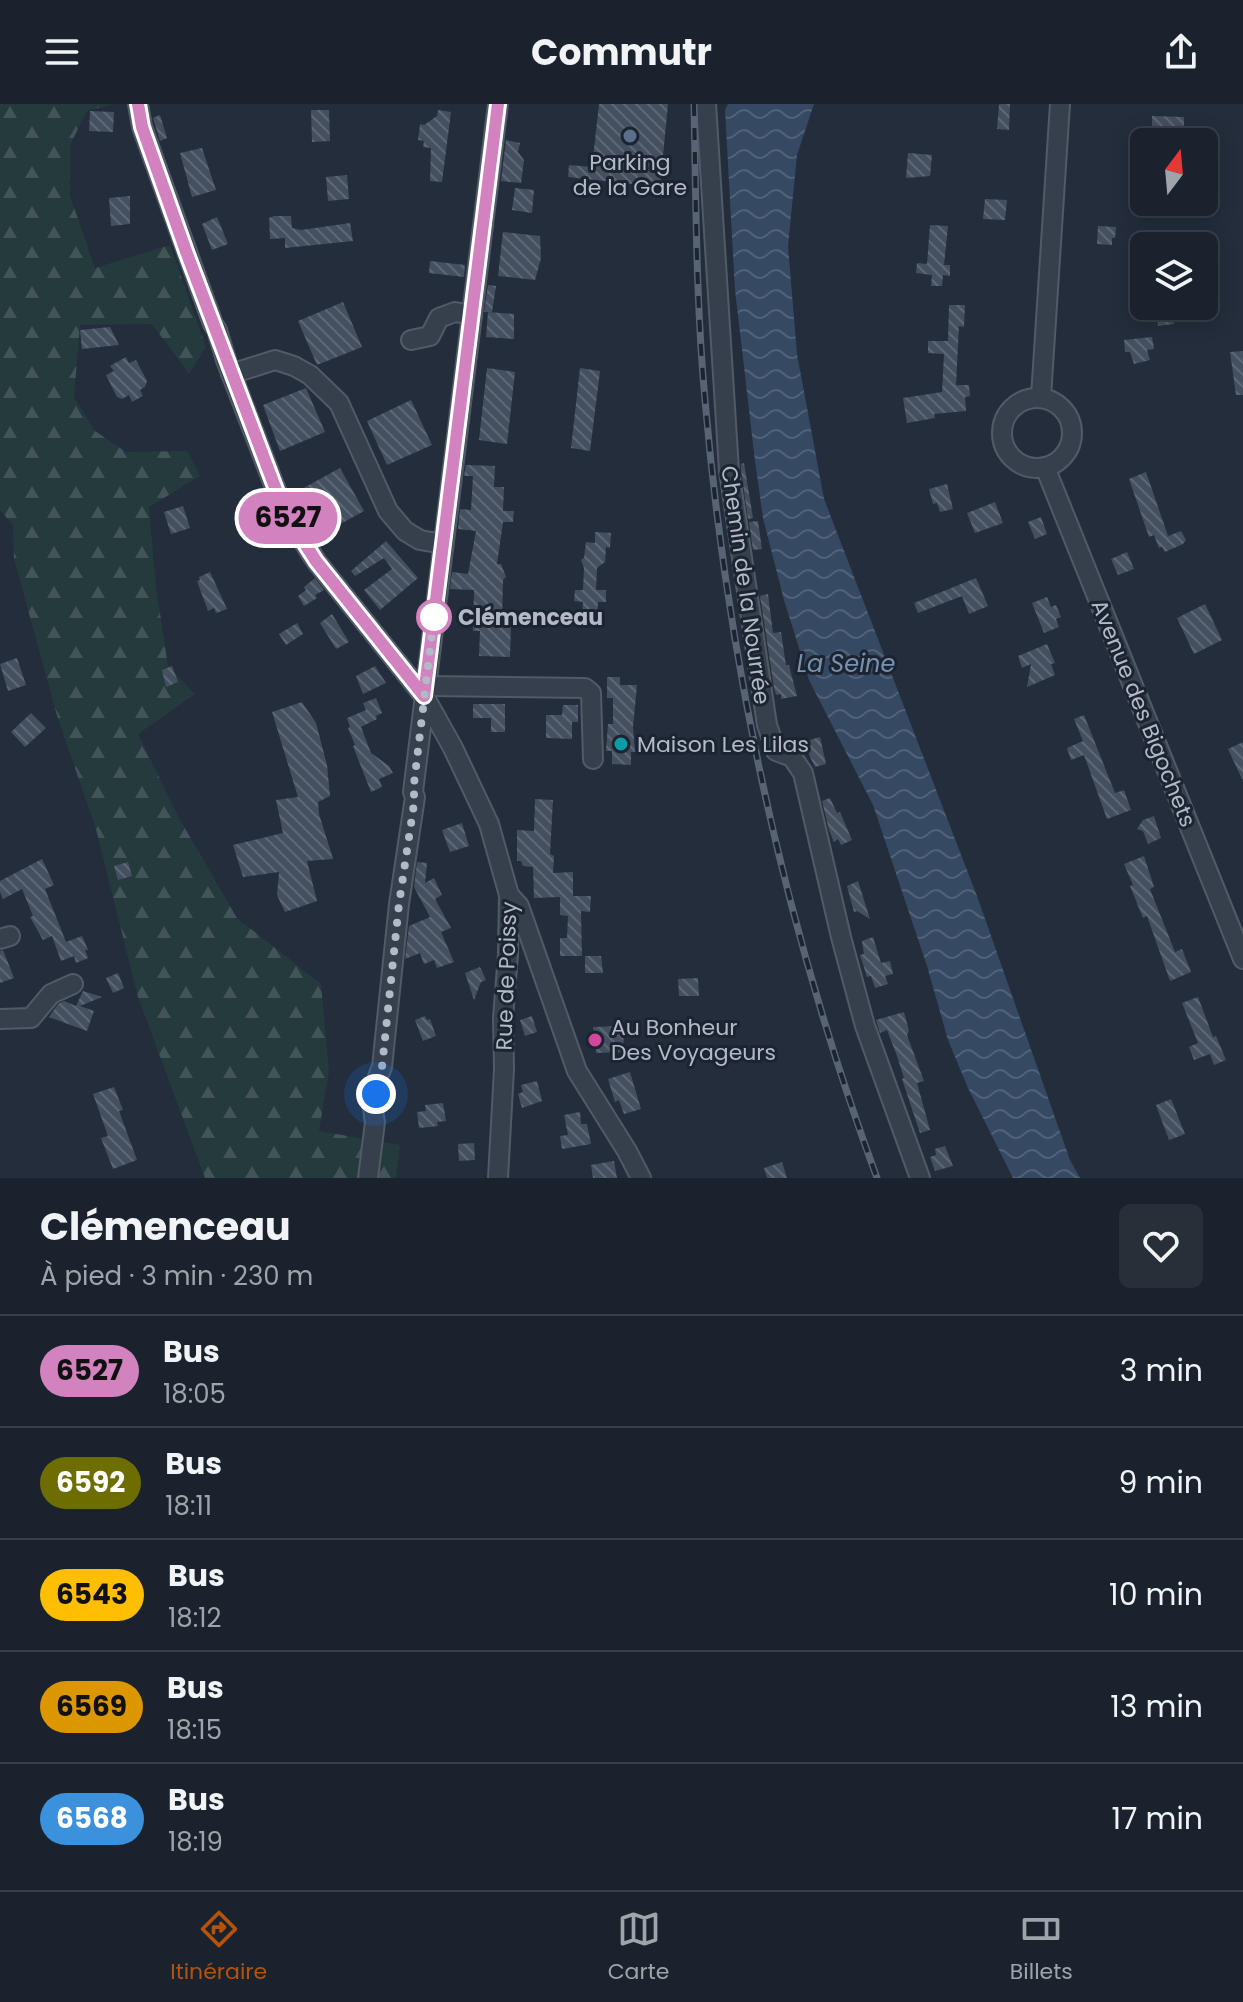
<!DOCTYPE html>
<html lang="fr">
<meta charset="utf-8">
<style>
:root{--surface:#1a222d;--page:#272f39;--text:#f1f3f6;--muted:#9fa4aa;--line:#383f49;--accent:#b45309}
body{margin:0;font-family:Poppins,sans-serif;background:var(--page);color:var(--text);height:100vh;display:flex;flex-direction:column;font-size:30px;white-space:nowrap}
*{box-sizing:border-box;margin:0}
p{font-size:26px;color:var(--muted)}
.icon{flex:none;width:44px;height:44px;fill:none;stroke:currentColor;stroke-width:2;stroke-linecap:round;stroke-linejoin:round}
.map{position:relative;height:1074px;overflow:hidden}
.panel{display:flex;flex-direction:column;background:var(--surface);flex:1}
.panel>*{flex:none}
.badge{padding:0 16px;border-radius:26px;font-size:28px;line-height:52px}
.needle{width:52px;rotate:16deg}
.controls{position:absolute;left:1130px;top:24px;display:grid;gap:16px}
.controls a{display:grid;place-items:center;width:88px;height:88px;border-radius:12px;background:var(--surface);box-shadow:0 4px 20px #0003,0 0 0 2px var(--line);font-size:40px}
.you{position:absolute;width:40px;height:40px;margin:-20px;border:6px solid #fff;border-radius:50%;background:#1a73e8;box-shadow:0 0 0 12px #1a73e833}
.map>.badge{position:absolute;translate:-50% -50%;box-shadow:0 0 0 4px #fff}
.round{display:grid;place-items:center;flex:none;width:84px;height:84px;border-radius:12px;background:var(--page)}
.summary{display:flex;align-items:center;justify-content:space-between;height:136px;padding:0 40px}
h1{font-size:38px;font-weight:700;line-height:60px}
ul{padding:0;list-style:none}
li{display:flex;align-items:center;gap:24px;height:112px;padding:0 40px;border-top:2px solid var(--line)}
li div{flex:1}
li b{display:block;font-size:30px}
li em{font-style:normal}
li .badge{min-width:88px;font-weight:700;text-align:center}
header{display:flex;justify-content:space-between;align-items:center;height:104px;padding:0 40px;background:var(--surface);font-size:36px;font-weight:700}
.tabs{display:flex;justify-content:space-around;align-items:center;height:112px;border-top:2px solid var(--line);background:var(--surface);font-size:22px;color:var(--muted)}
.tabs a{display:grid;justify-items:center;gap:4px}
.tabs .active{color:var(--accent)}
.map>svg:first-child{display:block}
.forest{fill:url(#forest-firs)}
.water{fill:url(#water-waves)}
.building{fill:url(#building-back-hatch)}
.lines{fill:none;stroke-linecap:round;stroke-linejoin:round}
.minor-casing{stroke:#525a67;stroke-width:22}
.minor{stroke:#363f4c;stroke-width:18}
.rail-casing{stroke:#586373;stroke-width:7}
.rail{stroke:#1c2431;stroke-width:4;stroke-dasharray:12;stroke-linecap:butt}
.line-casing{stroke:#fff;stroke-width:18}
.line{stroke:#d282be;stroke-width:12}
.walk{stroke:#b2bac8;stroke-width:8;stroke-dasharray:0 14.4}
.service-dot{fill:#5c6f8a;stroke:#1c2431;stroke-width:3}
.stop-dot{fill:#fff;stroke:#d282be;stroke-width:4}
.culture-dot{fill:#0f9aa8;stroke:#1c2431;stroke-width:3}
.hotel-dot{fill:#d1479c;stroke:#1c2431;stroke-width:3}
.labels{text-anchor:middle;stroke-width:6;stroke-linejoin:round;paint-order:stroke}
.poi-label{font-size:22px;fill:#b2bac8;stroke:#1c2431;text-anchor:start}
.street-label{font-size:22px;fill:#b2bac8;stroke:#1c2431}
.stop-label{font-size:22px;font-weight:bold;fill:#b2bac8;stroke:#1c2431;text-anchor:start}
.water-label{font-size:24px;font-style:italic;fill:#7991b0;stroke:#1c2431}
</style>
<header><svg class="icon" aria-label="menu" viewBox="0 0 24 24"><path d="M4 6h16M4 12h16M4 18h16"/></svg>Commutr<svg class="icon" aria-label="share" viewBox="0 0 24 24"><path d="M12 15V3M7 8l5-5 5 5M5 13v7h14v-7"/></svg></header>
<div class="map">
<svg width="1243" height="1074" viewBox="0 0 1243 1074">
<defs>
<pattern id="forest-firs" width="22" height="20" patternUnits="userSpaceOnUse" patternTransform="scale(2)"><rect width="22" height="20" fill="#253a3d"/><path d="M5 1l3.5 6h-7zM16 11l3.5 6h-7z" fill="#425458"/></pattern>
<pattern id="water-waves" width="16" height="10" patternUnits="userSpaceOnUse" patternTransform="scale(2)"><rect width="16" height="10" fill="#364963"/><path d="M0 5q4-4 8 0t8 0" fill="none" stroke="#516178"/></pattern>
<pattern id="building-back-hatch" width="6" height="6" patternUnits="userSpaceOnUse" patternTransform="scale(2)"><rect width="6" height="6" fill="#445060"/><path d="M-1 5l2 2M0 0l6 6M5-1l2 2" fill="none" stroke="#5d6775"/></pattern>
</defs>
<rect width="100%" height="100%" fill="#232d3c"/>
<polygon class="forest" points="0,0 113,0 87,7 70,41 70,92 95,164 170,141 206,243 189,270 152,220 80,221 74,293 95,327 126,348 187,347 200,372 149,403 156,483 168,562 195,590 138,630 179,714 237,814 321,880 329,967 319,1027 400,1041 396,1074 205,1074 138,893 96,725 58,615 14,455 13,421 0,406"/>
<polygon class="water" points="728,0 814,0 797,51 788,142 797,250 824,395 977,792 1070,1056 1080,1074 1013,1074 968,984 948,936 927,862 873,701 809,576 784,496 763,414 755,357 735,186 725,6"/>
<g class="building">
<polygon points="599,0 668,0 660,83 568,73 569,61 592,63"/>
<polygon points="999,0 1010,0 1009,26 997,25"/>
<polygon points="311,6 329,6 330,37 312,38"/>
<polygon points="438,6 451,8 442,78 430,77 431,44 423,43 424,37 418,36 420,20 424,21 437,12"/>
<polygon points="90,7 114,8 113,28 89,27"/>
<polygon points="160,11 167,34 160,37 153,14"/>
<polygon points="1152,12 1184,13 1184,33 1170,33 1170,38 1152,38"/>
<polygon points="506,36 520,39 518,48 524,56 521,79 501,77"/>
<polygon points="202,44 216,86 192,93 180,49"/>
<polygon points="908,49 932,51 930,72 906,74"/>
<polygon points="347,71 349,95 328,97 326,73"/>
<polygon points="515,84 534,86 532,109 512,106"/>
<polygon points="130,92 130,120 111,122 109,94"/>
<polygon points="985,95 1007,96 1005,116 983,115"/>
<polygon points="274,112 291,112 292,124 301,126 350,119 353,137 285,144 285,134 270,135 269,114"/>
<polygon points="217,113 228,140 212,146 202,120"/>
<polygon points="930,121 948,122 944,161 950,161 950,172 943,171 942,182 931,182 932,171 916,169 917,159 927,160"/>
<polygon points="1098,122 1116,123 1115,134 1112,134 1112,141 1097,140"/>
<polygon points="503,128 540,132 541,154 535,176 498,172"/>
<polygon points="430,157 465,161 464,173 429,169"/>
<polygon points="488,181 496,182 492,208 484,208"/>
<polygon points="343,198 362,243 317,261 298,217"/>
<polygon points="949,201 965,201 964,223 959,222 956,281 969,281 970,292 965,293 966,307 934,310 935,314 907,319 903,294 942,288 944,250 928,249 928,237 948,237"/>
<polygon points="1156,202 1172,202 1174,220 1158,222"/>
<polygon points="488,208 514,210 514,235 486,233"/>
<polygon points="110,223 119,241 82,245 80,226"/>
<polygon points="1152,233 1154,245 1147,246 1150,256 1134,260 1130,248 1125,248 1124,236"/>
<polygon points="1243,247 1243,291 1236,291 1230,248"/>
<polygon points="126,253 129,259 136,256 147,277 145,283 140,286 143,292 132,298 129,291 122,295 117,293 106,271 114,267 110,262"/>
<polygon points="487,264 515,268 507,340 479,336"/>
<polygon points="580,264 600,267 590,347 571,344"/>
<polygon points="306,284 325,328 280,347 263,301"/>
<polygon points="411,296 432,341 387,361 367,317"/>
<polygon points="744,359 753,414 748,415 741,366 741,360"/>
<polygon points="466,361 495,362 494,383 504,383 503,407 514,407 513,418 503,418 497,460 501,460 506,473 503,476 502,520 511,520 510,553 479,552 480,527 473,527 474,486 450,485 452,468 468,470 476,427 458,425 460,405 471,406 473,372 464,372"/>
<polygon points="340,364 364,407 322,430 298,387"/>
<polygon points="1146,368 1168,432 1181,427 1186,436 1183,440 1165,448 1162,443 1159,444 1154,431 1149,433 1129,375"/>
<polygon points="947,380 953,405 940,408 937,399 933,400 929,385"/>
<polygon points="995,398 1003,419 975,429 967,409"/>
<polygon points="183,402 190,424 171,430 164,408"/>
<polygon points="1041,413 1047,430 1035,435 1028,418"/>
<polygon points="758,417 762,445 753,446 749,418"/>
<polygon points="595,428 611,429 610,444 606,443 605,458 597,464 596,486 606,486 606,498 598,498 597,514 582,513 583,498 574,497 575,486 583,486 584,464 581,456 584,454 586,438 595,439"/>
<polygon points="386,437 418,474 380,506 364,486 392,465 384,454 355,472 351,467"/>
<polygon points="1127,448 1134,465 1118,471 1111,455"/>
<polygon points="210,468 227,505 216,509 214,504 208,507 197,477 200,476 199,473"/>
<polygon points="315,474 324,486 315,491 317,494 304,502 298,492 306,486 304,483"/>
<polygon points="976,474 988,502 969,510 962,492 918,509 914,499"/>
<polygon points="768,490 773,529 781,528 786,561 789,561 797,592 781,595 781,590 776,591 774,584 760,492"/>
<polygon points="1047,493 1051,503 1056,501 1061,513 1056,515 1059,523 1044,529 1032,499"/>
<polygon points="1205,500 1222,536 1194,550 1177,514"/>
<polygon points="332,510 349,538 336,545 320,519"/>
<polygon points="297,519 303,530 286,541 279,530"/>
<polygon points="1047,540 1055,559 1051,560 1055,571 1027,583 1031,560 1022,564 1018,552"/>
<polygon points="17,554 26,581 8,587 0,560"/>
<polygon points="172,562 178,578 166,583 162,566"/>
<polygon points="375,562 386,579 363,590 356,572"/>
<polygon points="607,573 620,573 620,581 637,581 633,623 635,648 631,648 631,661 612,660 612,647 606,647 608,620 613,620 613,594 607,594"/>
<polygon points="376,594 382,609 376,612 377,615 361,623 371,649 389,662 393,669 379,675 382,683 371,688 353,642 355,641 348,624 350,623 347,614 366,606 363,599"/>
<polygon points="302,598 316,619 327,661 330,692 318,698 319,710 333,755 307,757 317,797 285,808 277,791 279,768 243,773 233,741 283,729 276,696 298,693 272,608"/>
<polygon points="473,600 505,600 505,628 491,628 491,614 473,614"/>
<polygon points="563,601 578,601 578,618 572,618 572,635 546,634 546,611 562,611"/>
<polygon points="31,609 46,624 25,643 11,628"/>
<polygon points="1084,611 1115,689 1124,686 1131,706 1107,715 1084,651 1071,656 1067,644 1083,637 1074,615"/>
<polygon points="820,633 826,660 815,663 803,638"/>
<polygon points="1243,638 1243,675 1242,675 1228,645"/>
<polygon points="830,694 837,709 840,708 852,736 841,741 838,735 834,738 829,726 822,697"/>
<polygon points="535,695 553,696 550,750 554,752 553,769 573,768 573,792 591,792 590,808 581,807 582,852 560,852 560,834 567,834 568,812 560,811 560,793 534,794 533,763 523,762 521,757 517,757 517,726 534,727"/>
<polygon points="1154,712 1161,734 1148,740 1143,727 1137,725 1143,716"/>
<polygon points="462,719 469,742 450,748 442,726"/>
<polygon points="1144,752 1154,783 1150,785 1175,848 1182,845 1191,868 1170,877 1147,812 1143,814 1130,782 1133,781 1124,760"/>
<polygon points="42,755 54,781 45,785 66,838 82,832 88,846 85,846 88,854 76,859 74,852 61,857 52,832 43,836 30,813 33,812 22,785 3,795 0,788 0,777"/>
<polygon points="128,758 132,772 118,776 114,762"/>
<polygon points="417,758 427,759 425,779 434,774 442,791 435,795 451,824 441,828 454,858 437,864 434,856 424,860 420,849 405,855 409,822 430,813 414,783"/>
<polygon points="858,777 870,815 857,807 854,808 847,782"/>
<polygon points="873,833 881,859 890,857 893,870 885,872 888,880 875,884 871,872 867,873 860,851 864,850 862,837"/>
<polygon points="3,846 14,874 0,879 0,847"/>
<polygon points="585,852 601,852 603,869 585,869"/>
<polygon points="480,863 486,876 481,878 474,896 465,869"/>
<polygon points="118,869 124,884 113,889 106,874"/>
<polygon points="698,874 699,892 679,892 678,875"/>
<polygon points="83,887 102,893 80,902 94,907 87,927 49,913 58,900 64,897 76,902"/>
<polygon points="1198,893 1213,933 1216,932 1226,956 1214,961 1210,950 1194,956 1189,943 1198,939 1182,899"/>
<polygon points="904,908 909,927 907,931 924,977 917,979 930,1026 920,1029 902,975 904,974 897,952 887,926 880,929 876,916"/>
<polygon points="425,912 427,916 430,915 436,932 423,937 415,916"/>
<polygon points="532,912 537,928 525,932 520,916"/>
<polygon points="623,922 624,948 596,949 593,923"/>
<polygon points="630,968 641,1005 624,1010 619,996 615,998 608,975"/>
<polygon points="537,977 542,997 522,1004 518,990 523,988 521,981"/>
<polygon points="114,983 123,1006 119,1007 137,1056 113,1065 101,1034 108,1032 93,990"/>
<polygon points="1171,995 1185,1030 1169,1036 1156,1001"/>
<polygon points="443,999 446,1017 437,1018 438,1022 419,1024 417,1008 426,1007 425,1001"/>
<polygon points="580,1008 581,1020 587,1020 591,1040 562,1045 560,1032 568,1031 564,1011"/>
<polygon points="474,1039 475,1056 459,1057 458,1040"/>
<polygon points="945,1042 953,1062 935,1067 930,1053 936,1051 935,1045"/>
<polygon points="614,1057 617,1074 593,1074 591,1061"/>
<polygon points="782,1058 787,1074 767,1074 764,1064"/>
</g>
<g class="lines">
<defs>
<g id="minor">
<polyline points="138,0 142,23 213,220 217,226 226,256 284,407 316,457 424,592 453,644 489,720 509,791 508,850 503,914 504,965 498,1074"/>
<polyline points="706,0 729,367 767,621 776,647 792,653 803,669 841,833 865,922 920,1074"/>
<polyline points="411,236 430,232 439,214 455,208 472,211"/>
<polyline points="231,270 275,256 294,262 310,271 339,299 388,407 405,427 420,436 443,440"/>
<polyline points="1041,293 1060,0"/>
<circle cx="1037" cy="329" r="35"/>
<polyline points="1045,363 1243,855"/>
<polyline points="425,582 585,584 591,589 593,655"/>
<polyline points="509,791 519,802 577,967 627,1047 641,1074"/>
<polyline points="0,835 10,832"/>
<polyline points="0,915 31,914 51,890 73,880"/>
<path d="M368,1074l7,-56c-4,-16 0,-41 7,-55l17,-163 16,-107 -2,-5 85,-688"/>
</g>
</defs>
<use href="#minor" class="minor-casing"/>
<use href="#minor" class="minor"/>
<defs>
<path id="rail" d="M694,0c2,99 2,198 11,296 23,265 80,528 172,778"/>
</defs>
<use href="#rail" class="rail-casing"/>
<use href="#rail" class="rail"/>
</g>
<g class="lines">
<defs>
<polyline id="line" points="138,0 142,23 187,150 284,407 316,457 424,592 498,0"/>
</defs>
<use href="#line" class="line-casing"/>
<use href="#line" class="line"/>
<polyline class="walk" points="376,990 382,963 399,800 415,693 413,688 434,513"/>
</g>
<circle class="service-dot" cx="630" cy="32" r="8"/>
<circle class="stop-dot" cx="434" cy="513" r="16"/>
<circle class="culture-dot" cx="621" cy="640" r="8"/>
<circle class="hotel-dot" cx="595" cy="936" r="8"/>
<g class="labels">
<g class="poi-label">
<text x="630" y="66" text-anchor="middle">Parking<tspan x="630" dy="25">de la Gare</tspan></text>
<text x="637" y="648">Maison Les Lilas</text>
<text x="611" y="931">Au Bonheur<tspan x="611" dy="25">Des Voyageurs</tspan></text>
</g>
<g class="street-label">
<text transform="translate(746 481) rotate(82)" y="8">Chemin de la Nourrée</text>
<text transform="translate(1144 609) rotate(68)" y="8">Avenue des Bigochets</text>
<text transform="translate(506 872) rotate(-88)" y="8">Rue de Poissy</text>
</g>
<g class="stop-label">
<text x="458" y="521">Clémenceau</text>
</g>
<g class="water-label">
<text x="846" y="568">La Seine</text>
</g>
</g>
</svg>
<div class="controls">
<a><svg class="needle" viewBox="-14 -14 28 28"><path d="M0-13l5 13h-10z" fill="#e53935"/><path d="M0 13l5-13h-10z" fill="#9fa4aa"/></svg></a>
<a><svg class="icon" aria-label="layers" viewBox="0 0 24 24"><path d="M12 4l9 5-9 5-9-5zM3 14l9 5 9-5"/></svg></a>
</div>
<div class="you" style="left:376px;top:990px"></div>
<b class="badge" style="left:288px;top:414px;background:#d282be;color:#111">6527</b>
</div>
<section class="panel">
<div class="summary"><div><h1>Clémenceau</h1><p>À pied · 3 min · 230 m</p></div><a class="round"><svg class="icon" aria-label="heart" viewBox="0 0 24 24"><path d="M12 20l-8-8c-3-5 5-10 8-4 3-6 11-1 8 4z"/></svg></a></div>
<ul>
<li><span class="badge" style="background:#d282be;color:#111">6527</span><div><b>Bus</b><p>18:05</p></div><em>3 min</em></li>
<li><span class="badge" style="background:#6e6e00;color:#fff">6592</span><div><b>Bus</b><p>18:11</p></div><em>9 min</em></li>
<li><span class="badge" style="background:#ffbe00;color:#111">6543</span><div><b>Bus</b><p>18:12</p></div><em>10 min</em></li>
<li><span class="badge" style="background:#dc9600;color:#111">6569</span><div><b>Bus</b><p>18:15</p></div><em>13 min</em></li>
<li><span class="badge" style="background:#3c91dc;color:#fff">6568</span><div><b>Bus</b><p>18:19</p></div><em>17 min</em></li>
</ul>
</section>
<nav class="tabs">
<a class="active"><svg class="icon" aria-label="directions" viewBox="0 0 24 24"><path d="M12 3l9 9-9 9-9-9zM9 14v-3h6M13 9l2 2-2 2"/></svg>Itinéraire</a>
<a><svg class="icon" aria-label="map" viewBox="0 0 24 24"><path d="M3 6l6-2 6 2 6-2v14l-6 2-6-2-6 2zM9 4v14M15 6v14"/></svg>Carte</a>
<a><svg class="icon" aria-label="tickets" viewBox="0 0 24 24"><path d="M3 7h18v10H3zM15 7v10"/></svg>Billets</a>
</nav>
